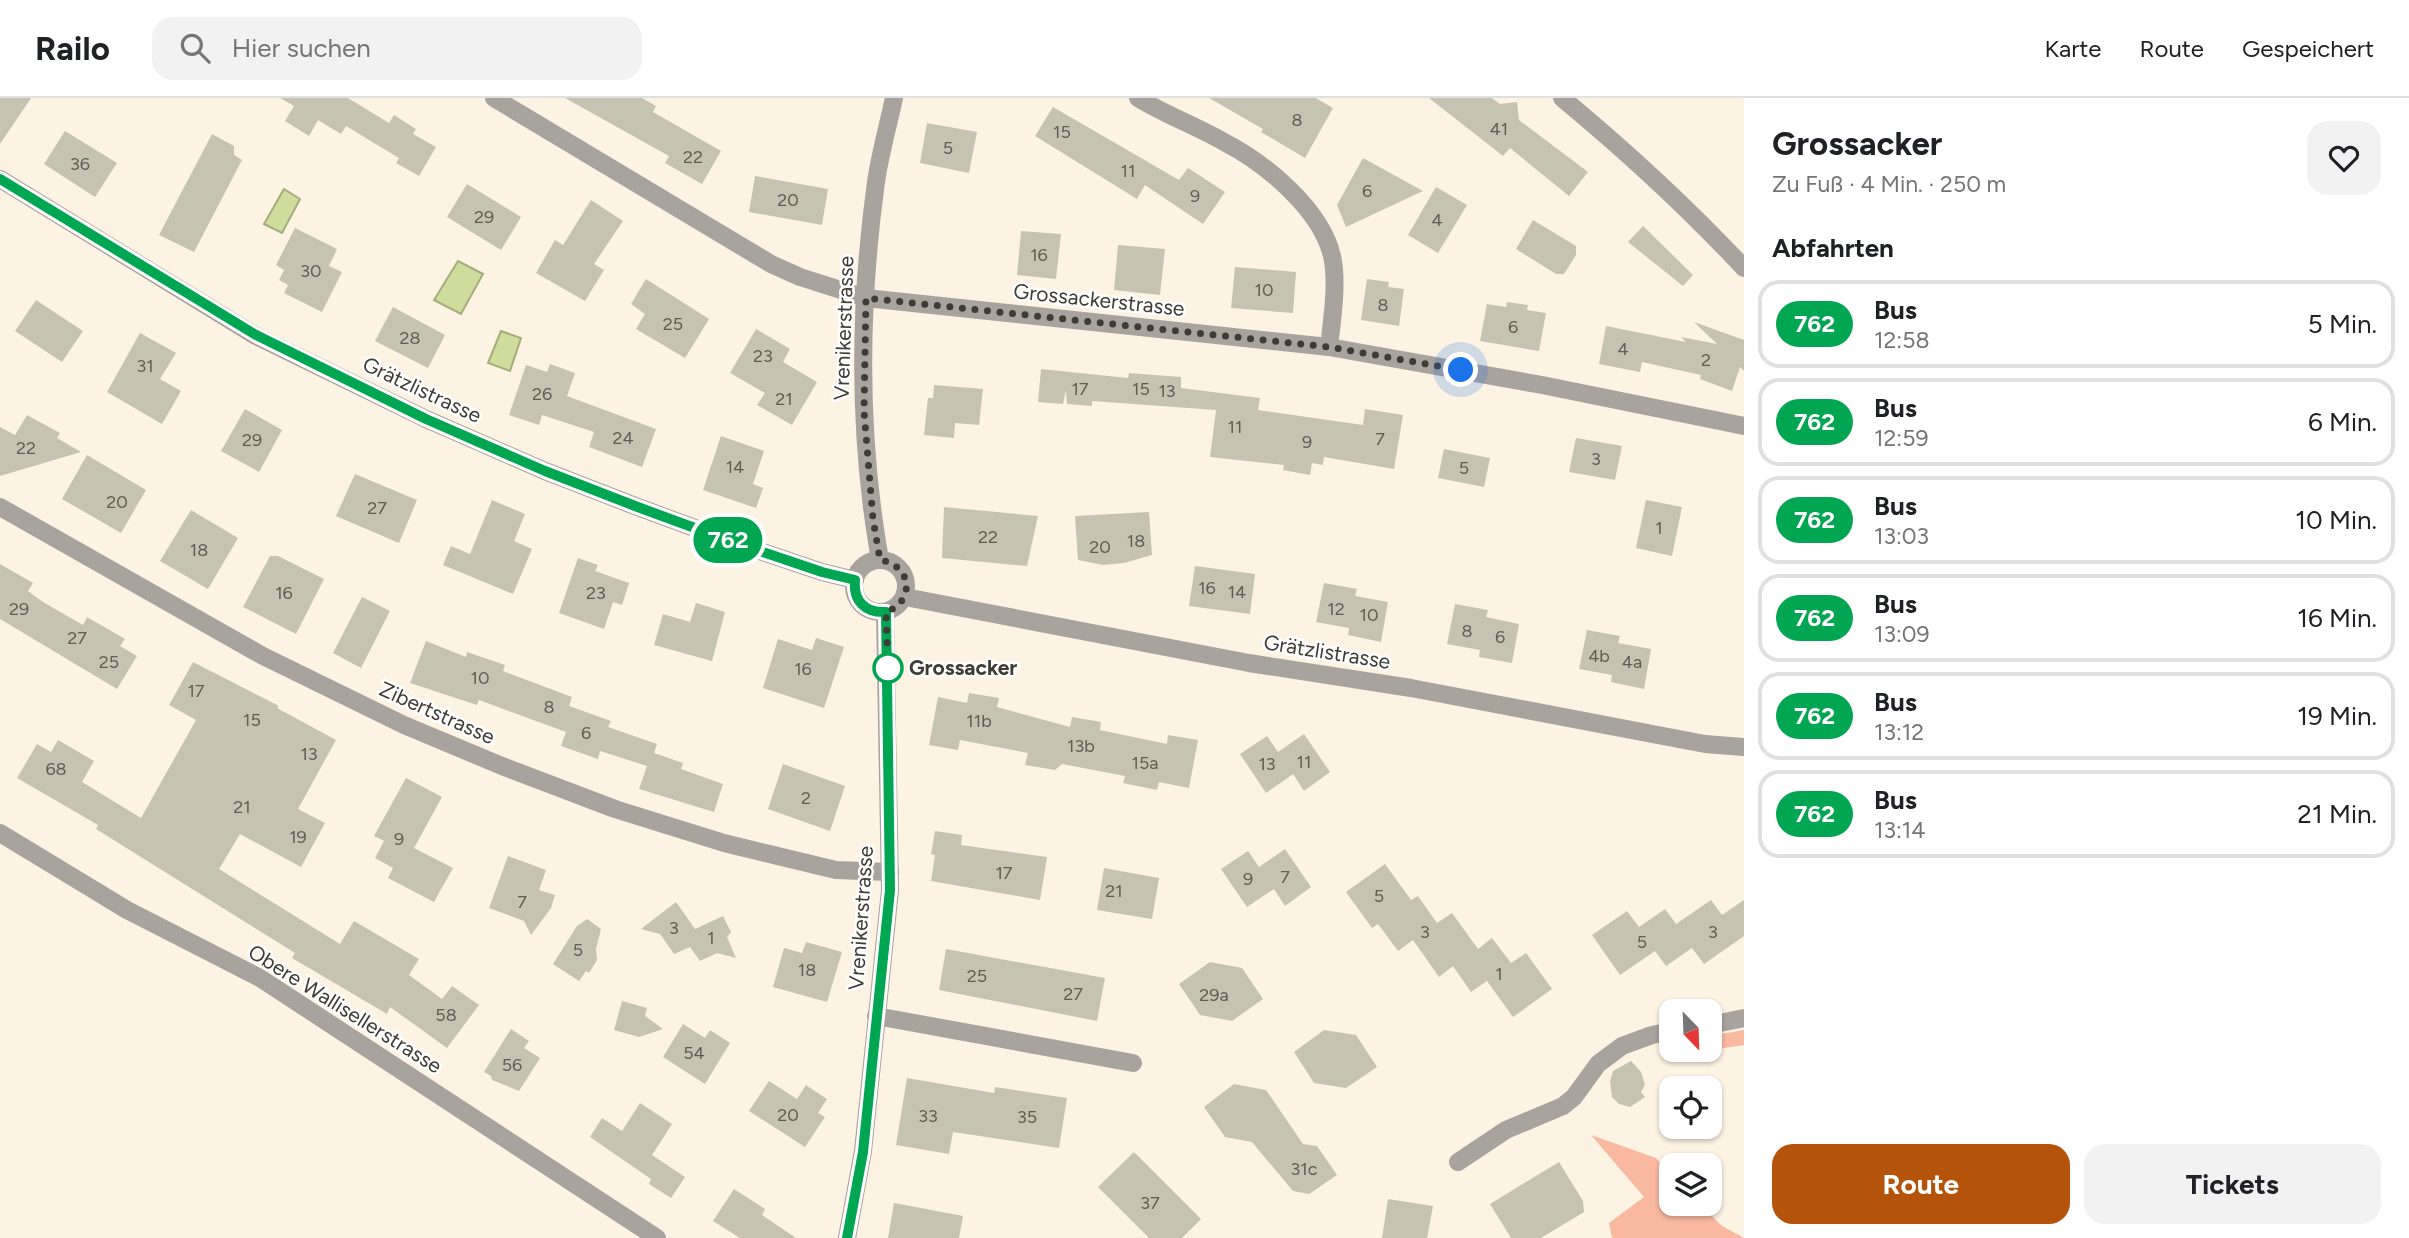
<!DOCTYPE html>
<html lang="de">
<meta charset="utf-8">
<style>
:root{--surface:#fff;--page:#f2f2f2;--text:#202124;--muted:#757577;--line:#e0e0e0;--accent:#b45309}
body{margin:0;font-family:Figtree,sans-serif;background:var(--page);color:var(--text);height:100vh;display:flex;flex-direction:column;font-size:26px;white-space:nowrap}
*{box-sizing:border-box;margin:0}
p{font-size:23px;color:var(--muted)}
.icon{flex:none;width:38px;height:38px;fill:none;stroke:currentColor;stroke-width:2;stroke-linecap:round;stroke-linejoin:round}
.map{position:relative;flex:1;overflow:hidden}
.panel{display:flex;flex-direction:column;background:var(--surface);width:665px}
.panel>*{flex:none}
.badge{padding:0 14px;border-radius:23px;font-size:24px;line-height:46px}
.needle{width:46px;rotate:157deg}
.fabs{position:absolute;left:1659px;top:901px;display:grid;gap:14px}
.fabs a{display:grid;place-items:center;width:63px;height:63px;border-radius:14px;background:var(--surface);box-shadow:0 2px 5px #0004;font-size:35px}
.you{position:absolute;width:35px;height:35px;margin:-18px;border:5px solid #fff;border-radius:50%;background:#1a73e8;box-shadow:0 0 0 10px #1a73e833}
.map>.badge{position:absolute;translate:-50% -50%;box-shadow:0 0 0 4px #fff}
h2{padding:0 28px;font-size:26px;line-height:63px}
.round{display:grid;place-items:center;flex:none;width:74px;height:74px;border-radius:21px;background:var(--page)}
.head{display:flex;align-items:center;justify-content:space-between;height:119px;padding:0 28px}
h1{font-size:33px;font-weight:700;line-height:52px}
.action{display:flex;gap:14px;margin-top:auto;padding:14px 28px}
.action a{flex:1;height:80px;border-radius:21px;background:var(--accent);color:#fff;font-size:28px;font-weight:700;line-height:80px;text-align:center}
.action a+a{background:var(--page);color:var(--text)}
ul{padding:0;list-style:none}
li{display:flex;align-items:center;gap:21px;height:88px;margin:0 14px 10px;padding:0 14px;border:4px solid var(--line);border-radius:21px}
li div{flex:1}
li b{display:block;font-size:26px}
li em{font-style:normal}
li .badge{min-width:77px;font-weight:700;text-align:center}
header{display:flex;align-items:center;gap:42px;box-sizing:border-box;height:98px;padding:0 35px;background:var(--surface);border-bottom:2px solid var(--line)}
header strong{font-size:33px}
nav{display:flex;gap:38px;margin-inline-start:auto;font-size:24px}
.search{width:490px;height:63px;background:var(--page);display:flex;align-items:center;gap:18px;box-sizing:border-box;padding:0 24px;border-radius:21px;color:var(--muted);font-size:26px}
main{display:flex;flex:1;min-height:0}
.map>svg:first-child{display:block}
.green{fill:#f9b8a0}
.water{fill:#d0dc9c;stroke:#a4ac7d;stroke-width:2}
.building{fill:#c6c3b2}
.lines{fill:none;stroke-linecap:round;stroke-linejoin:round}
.minor{stroke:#a9a39e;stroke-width:18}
.line-casing{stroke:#fff;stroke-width:16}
.line{stroke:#00a651;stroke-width:10}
.walk{stroke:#3f3b35;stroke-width:7;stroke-dasharray:0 12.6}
.stop-dot{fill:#fff;stroke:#00a651;stroke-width:3.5}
.labels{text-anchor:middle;stroke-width:5;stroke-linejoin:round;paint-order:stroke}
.number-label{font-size:18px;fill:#615d54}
.street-label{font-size:21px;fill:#3f3b35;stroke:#fff}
.stop-label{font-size:21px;font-weight:bold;fill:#3f3b35;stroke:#fff;text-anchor:start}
</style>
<header>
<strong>Railo</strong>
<div class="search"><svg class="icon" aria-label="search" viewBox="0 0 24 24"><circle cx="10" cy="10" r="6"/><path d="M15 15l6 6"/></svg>Hier suchen</div>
<nav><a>Karte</a><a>Route</a><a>Gespeichert</a></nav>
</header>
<main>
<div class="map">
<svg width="1744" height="1140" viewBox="0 0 1744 1140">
<rect width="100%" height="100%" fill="#fdf3e3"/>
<g class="green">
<polygon points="1744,932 1744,947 1710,952 1710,938"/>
<polygon points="1591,1037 1656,1060 1671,1077 1671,1106 1700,1106 1722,1128 1744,1140 1612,1140 1609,1125 1644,1099"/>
</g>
<g class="water">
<polygon points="284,91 300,101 282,135 264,126"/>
<polygon points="458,163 483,176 461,216 434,202"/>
<polygon points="501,233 521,240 510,273 488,265"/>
</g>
<g class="building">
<polygon points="0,0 31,0 0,46"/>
<polygon points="280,0 348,0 389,25 394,17 416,31 413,36 436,49 419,78 396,65 399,60 346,28 341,36 318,22 309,38 285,23 294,8"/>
<polygon points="565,0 642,0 656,8 653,14 721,53 702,86 665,65 669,58"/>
<polygon points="1209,0 1316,0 1333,10 1305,60 1261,34 1263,31"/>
<polygon points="1429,0 1492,0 1500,6 1517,4 1519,22 1588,74 1569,98 1510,50 1503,58"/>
<polygon points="1053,9 1179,82 1188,70 1225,94 1203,126 1145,87 1137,101 1035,38"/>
<polygon points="927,25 977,34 969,75 920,65"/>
<polygon points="65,33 117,65 95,99 44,66"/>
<polygon points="212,36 234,48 234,57 242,62 194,154 159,137"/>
<polygon points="1363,60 1423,93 1346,129 1337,107"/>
<polygon points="755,78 828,91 822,127 749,114"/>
<polygon points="467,86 521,119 501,152 447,119"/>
<polygon points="1436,89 1467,107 1438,155 1408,137"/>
<polygon points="591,102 623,123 594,166 604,172 585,203 536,175 555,142 563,147"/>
<polygon points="1533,122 1576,148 1576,157 1564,176 1556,176 1516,151"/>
<polygon points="1643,128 1693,177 1683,188 1628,144"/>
<polygon points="295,130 337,151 329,168 342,174 322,214 284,195 288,187 279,182 284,172 276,167"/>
<polygon points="1021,133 1061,136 1056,181 1017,177"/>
<polygon points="1118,147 1165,151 1160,197 1114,192"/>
<polygon points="1235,169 1296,174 1293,215 1231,210"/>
<polygon points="646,181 709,221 685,260 636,231 645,216 631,206"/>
<polygon points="1367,181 1389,184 1388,189 1404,191 1399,228 1361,222"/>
<polygon points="36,202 83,233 62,264 15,233"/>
<polygon points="1507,204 1528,207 1527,212 1546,215 1539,253 1480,243 1487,206 1506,209"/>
<polygon points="393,209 445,237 428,270 375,243"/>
<polygon points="1694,224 1744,242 1744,273 1740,269 1732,293 1700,281 1701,277 1642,264 1640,274 1599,266 1606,228 1686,244 1681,239 1717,246"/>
<polygon points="756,231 790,251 783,264 817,284 792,327 757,307 765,295 730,275"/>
<polygon points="140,235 176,255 160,281 181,293 162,326 107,294"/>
<polygon points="550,266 575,275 567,298 656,331 642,369 589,349 594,334 542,317 539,327 509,317 526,267 547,274"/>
<polygon points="1041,271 1128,280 1129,275 1181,279 1181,290 1260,300 1258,312 1363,327 1365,311 1403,317 1394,371 1324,359 1323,367 1312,365 1310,377 1283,372 1284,367 1210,359 1216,312 1092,303 1092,308 1067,306 1066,292 1063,306 1038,304"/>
<polygon points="934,287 983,291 979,327 955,325 954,340 924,337 928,300 933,300"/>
<polygon points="245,311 282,332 259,374 221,353"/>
<polygon points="27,317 60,335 57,340 81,354 0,378 0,329 15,337"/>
<polygon points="721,338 764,353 753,386 763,390 756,410 703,392"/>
<polygon points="1576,340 1622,348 1615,382 1569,374"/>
<polygon points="1444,351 1490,360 1484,389 1438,380"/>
<polygon points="87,357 146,392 121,435 62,401"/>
<polygon points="355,376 417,402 399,445 336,418"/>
<polygon points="492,402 525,416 514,443 532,451 513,496 443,467 451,448 470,456"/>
<polygon points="1646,402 1682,409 1672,458 1636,450"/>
<polygon points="944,409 1038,418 1027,468 942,460"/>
<polygon points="191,412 238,440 208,491 160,463"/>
<polygon points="1149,414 1152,457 1124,465 1103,467 1078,462 1075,418"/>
<polygon points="270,458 278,458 324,481 296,536 243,509"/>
<polygon points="578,460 598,467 595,473 629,485 622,507 613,504 604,531 559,515"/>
<polygon points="0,466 33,485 28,493 43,504 83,527 87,519 125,541 120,548 137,558 117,591 0,521"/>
<polygon points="1195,468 1255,476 1250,516 1189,508"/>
<polygon points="1324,485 1357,491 1355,498 1388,504 1381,544 1348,537 1349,530 1316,524"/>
<polygon points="362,499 390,513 361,570 333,555"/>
<polygon points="696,505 725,514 712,563 654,547 663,516 690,524"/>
<polygon points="1455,506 1488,512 1486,519 1519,526 1512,565 1479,559 1480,552 1447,546"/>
<polygon points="1587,532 1620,538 1618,545 1651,551 1644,591 1611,584 1612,577 1579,571"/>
<polygon points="816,540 844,549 824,610 763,590 778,541 812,552"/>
<polygon points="426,543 466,559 467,554 505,567 503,573 572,599 569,608 611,623 608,629 657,646 654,655 683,665 681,671 723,686 714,714 639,691 647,668 600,653 598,661 561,648 566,634 479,602 477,607 410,585"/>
<polygon points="193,564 279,608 277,610 336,642 298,711 325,725 301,769 240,736 219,771 340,846 354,823 419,861 409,877 442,901 452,888 479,907 447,950 390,909 387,916 292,860 295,855 96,731 98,727 17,680 37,646 51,654 58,642 94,663 82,684 141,720 196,622 169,607"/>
<polygon points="969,595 999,600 997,609 1070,629 1072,619 1101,624 1100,632 1167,646 1168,637 1198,642 1189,690 1159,684 1157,692 1123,685 1125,678 1062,666 1055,672 1025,667 1028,655 960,642 958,652 929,647 938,599 967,605"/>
<polygon points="1304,636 1330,674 1304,693 1293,676 1266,695 1240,656 1267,638 1278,654"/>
<polygon points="783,666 845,688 830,733 768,711"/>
<polygon points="406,680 442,699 414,750 453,770 434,804 388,780 393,770 375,760 384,743 374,738"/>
<polygon points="935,733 962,737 961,747 1047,759 1040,802 931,783 935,757 931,756"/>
<polygon points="1285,751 1311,789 1285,808 1274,791 1247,809 1221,771 1248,753 1259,769"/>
<polygon points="508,758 546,772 539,792 555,797 551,810 531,837 524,823 489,810"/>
<polygon points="1385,766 1411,802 1418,798 1437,825 1452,815 1478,851 1492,840 1511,865 1526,855 1552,891 1513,919 1487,883 1471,894 1453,868 1439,879 1413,842 1398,853 1378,826 1372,830 1346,794"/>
<polygon points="1104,770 1159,780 1152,821 1097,812"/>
<polygon points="1711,802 1722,817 1744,802 1744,838 1704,866 1692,850 1666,868 1655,853 1620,877 1592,837 1627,813 1639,829 1665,811 1676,826"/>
<polygon points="676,804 695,831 723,818 731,834 727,839 736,860 717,855 700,863 690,849 674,856 660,836 641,831"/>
<polygon points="587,821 601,831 596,851 597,862 589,875 586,873 579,883 553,866 577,828"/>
<polygon points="806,844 842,854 827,904 773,889 784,850 802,855"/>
<polygon points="946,851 1105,880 1097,923 939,892"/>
<polygon points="1210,864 1242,870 1263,901 1232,923 1200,917 1179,886"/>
<polygon points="622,903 647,910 645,918 663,931 639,939 614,932"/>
<polygon points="683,926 705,940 710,932 730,945 705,986 663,959"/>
<polygon points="511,931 529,943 524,950 540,960 519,993 492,982 491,978 484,974"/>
<polygon points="1324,932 1356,937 1377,969 1346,990 1314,985 1294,954"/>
<polygon points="1631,963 1641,974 1645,987 1641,994 1645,999 1630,1009 1619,1006 1612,999 1610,983 1613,973"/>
<polygon points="907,980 994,995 995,989 1067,1000 1059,1050 953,1034 949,1056 896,1047"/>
<polygon points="769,983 797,1001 806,987 827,1001 818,1015 825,1019 805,1049 749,1013"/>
<polygon points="1234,986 1266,992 1303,1046 1317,1048 1337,1077 1309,1096 1293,1093 1252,1044 1225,1039 1204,1009"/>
<polygon points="640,1005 672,1026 652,1057 685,1079 671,1100 649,1086 651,1081 590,1039 602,1020 622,1033"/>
<polygon points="1134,1054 1201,1121 1182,1140 1149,1140 1098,1089"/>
<polygon points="1559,1064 1583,1103 1584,1114 1541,1140 1511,1140 1490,1106"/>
<polygon points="734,1091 765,1111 762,1117 796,1140 740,1140 713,1123"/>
<polygon points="1388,1101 1433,1108 1427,1140 1382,1140"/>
<polygon points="894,1105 963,1118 959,1140 888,1140"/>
</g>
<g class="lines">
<g class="minor">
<polyline points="494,0 771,166 800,179 866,200 1329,249 1542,287 1744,328"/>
<path d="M1138,0c28,17 58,28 86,44 41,21 97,67 108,114 6,26 0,64 -3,91"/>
<path d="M1562,0c64,53 125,109 182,170"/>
<polyline points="0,81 256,238 426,321 545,373 635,408 733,444 822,474 855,482"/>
<polyline points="0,409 263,558 404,627 502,668 615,711 724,745 836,772 890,774"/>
<circle cx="880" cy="488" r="26"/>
<path d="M880,462c-22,-124 -21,-254 -4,-378 4,-28 12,-56 18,-84"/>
<polyline points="905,499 1249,565 1411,590 1705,646 1744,649"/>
<polyline points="0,735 127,812 260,880 657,1140"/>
<polyline points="876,918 1133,965"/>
<polyline points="1710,927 1744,920"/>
<polyline points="1458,1064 1506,1032 1563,1008 1574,999 1598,966 1622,948 1652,937 1671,933"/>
<polyline points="847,1140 863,1053 890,792 885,514"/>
</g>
</g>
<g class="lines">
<defs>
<path id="line" d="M0,81l256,156 170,84 119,52 90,35 98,36 89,30 33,8c-2,21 10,33 31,32l4,278 -27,262 -16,86"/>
</defs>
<use href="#line" class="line-casing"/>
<use href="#line" class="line"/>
<path class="walk" d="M888,570l-2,-56c30,-11 26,-47 -6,-52l-7,-41 -9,-108 2,-113 463,49 132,23"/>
</g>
<circle class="stop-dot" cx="888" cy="570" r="14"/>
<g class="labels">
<g class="number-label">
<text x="1297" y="28">8</text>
<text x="1499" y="37">41</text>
<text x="1062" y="40">15</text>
<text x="948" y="56">5</text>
<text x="693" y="65">22</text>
<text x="80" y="72">36</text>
<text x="1128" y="79">11</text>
<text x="1367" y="99">6</text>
<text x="1195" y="104">9</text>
<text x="788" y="108">20</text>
<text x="484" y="125">29</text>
<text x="1437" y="128">4</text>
<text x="1039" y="163">16</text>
<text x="311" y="179">30</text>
<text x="1264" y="198">10</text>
<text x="1383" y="213">8</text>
<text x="673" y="232">25</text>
<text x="1513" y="235">6</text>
<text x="410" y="246">28</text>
<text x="1623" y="257">4</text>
<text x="763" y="264">23</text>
<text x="1706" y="268">2</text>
<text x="145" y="274">31</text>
<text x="1080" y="297">17</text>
<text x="1141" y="297">15</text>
<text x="1167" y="299">13</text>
<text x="542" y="302">26</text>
<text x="784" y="307">21</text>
<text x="1235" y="335">11</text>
<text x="623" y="346">24</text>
<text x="1380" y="347">7</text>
<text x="252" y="348">29</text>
<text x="1307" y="350">9</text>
<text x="26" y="356">22</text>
<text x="1596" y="367">3</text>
<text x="735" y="375">14</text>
<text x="1464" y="376">5</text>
<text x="117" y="410">20</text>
<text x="377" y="416">27</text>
<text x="1659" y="436">1</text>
<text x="988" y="445">22</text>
<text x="1136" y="449">18</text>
<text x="1100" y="455">20</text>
<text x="199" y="458">18</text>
<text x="1207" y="496">16</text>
<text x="1237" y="500">14</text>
<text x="284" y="501">16</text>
<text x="596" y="501">23</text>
<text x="19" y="517">29</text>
<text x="1336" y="517">12</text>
<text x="1369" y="523">10</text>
<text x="1467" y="539">8</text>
<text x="1500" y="545">6</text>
<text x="77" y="546">27</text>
<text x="1599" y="564">4b</text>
<text x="109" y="570">25</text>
<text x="1632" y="570">4a</text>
<text x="803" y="577">16</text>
<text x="480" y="586">10</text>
<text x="196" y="599">17</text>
<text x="549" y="615">8</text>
<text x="252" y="628">15</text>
<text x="979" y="629">11b</text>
<text x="586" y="641">6</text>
<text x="1081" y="654">13b</text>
<text x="309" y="662">13</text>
<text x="1304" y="670">11</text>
<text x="1145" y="671">15a</text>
<text x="1267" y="672">13</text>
<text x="56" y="677">68</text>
<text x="806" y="706">2</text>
<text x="242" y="715">21</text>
<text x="298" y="745">19</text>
<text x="399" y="747">9</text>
<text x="1004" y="781">17</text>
<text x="1285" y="785">7</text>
<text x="1248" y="787">9</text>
<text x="1114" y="799">21</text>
<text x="1379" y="804">5</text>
<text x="522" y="810">7</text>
<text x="674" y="836">3</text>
<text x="1425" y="840">3</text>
<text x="1713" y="840">3</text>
<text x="711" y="846">1</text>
<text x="1642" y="850">5</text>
<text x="578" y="858">5</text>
<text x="807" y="878">18</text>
<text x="1499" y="882">1</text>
<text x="977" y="884">25</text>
<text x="1073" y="902">27</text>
<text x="1214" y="903">29a</text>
<text x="446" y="923">58</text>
<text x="694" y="961">54</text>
<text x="512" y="973">56</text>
<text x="788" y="1023">20</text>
<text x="928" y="1024">33</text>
<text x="1027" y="1025">35</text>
<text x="1304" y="1077">31c</text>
<text x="1150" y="1111">37</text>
</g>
<g class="street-label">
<text transform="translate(1099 202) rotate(6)" y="7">Grossackerstrasse</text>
<text transform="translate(844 230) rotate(-88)" y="7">Vrenikerstrasse</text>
<text transform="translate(422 292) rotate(25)" y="7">Grätzlistrasse</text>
<text transform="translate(1327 554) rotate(9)" y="7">Grätzlistrasse</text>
<text transform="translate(437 615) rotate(24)" y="7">Zibertstrasse</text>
<text transform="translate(861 820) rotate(-86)" y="7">Vrenikerstrasse</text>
<text transform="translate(345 911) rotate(32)" y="7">Obere Wallisellerstrasse</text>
</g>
<g class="stop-label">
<text x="909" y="577">Grossacker</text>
</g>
</g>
</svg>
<div class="fabs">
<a><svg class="needle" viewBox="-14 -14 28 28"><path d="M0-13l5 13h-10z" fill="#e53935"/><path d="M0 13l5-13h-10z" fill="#757577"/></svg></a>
<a><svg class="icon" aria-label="locate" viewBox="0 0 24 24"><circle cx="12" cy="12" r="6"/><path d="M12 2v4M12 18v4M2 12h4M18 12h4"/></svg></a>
<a><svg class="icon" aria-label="layers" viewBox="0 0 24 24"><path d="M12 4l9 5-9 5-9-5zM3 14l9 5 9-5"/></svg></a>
</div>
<div class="you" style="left:1461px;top:272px"></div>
<b class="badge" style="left:728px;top:442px;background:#00a651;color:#fff">762</b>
</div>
<section class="panel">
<div class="head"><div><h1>Grossacker</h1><p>Zu Fuß · 4 Min. · 250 m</p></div><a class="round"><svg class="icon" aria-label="heart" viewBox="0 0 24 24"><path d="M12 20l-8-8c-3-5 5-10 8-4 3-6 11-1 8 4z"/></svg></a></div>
<h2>Abfahrten</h2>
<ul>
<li><span class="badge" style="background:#00a651;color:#fff">762</span><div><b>Bus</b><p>12:58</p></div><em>5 Min.</em></li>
<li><span class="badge" style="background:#00a651;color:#fff">762</span><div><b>Bus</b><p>12:59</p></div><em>6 Min.</em></li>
<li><span class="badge" style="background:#00a651;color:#fff">762</span><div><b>Bus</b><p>13:03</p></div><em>10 Min.</em></li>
<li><span class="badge" style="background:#00a651;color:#fff">762</span><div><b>Bus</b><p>13:09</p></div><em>16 Min.</em></li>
<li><span class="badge" style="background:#00a651;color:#fff">762</span><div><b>Bus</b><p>13:12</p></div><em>19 Min.</em></li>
<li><span class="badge" style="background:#00a651;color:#fff">762</span><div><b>Bus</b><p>13:14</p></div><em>21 Min.</em></li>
</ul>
<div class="action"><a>Route</a><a>Tickets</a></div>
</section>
</main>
